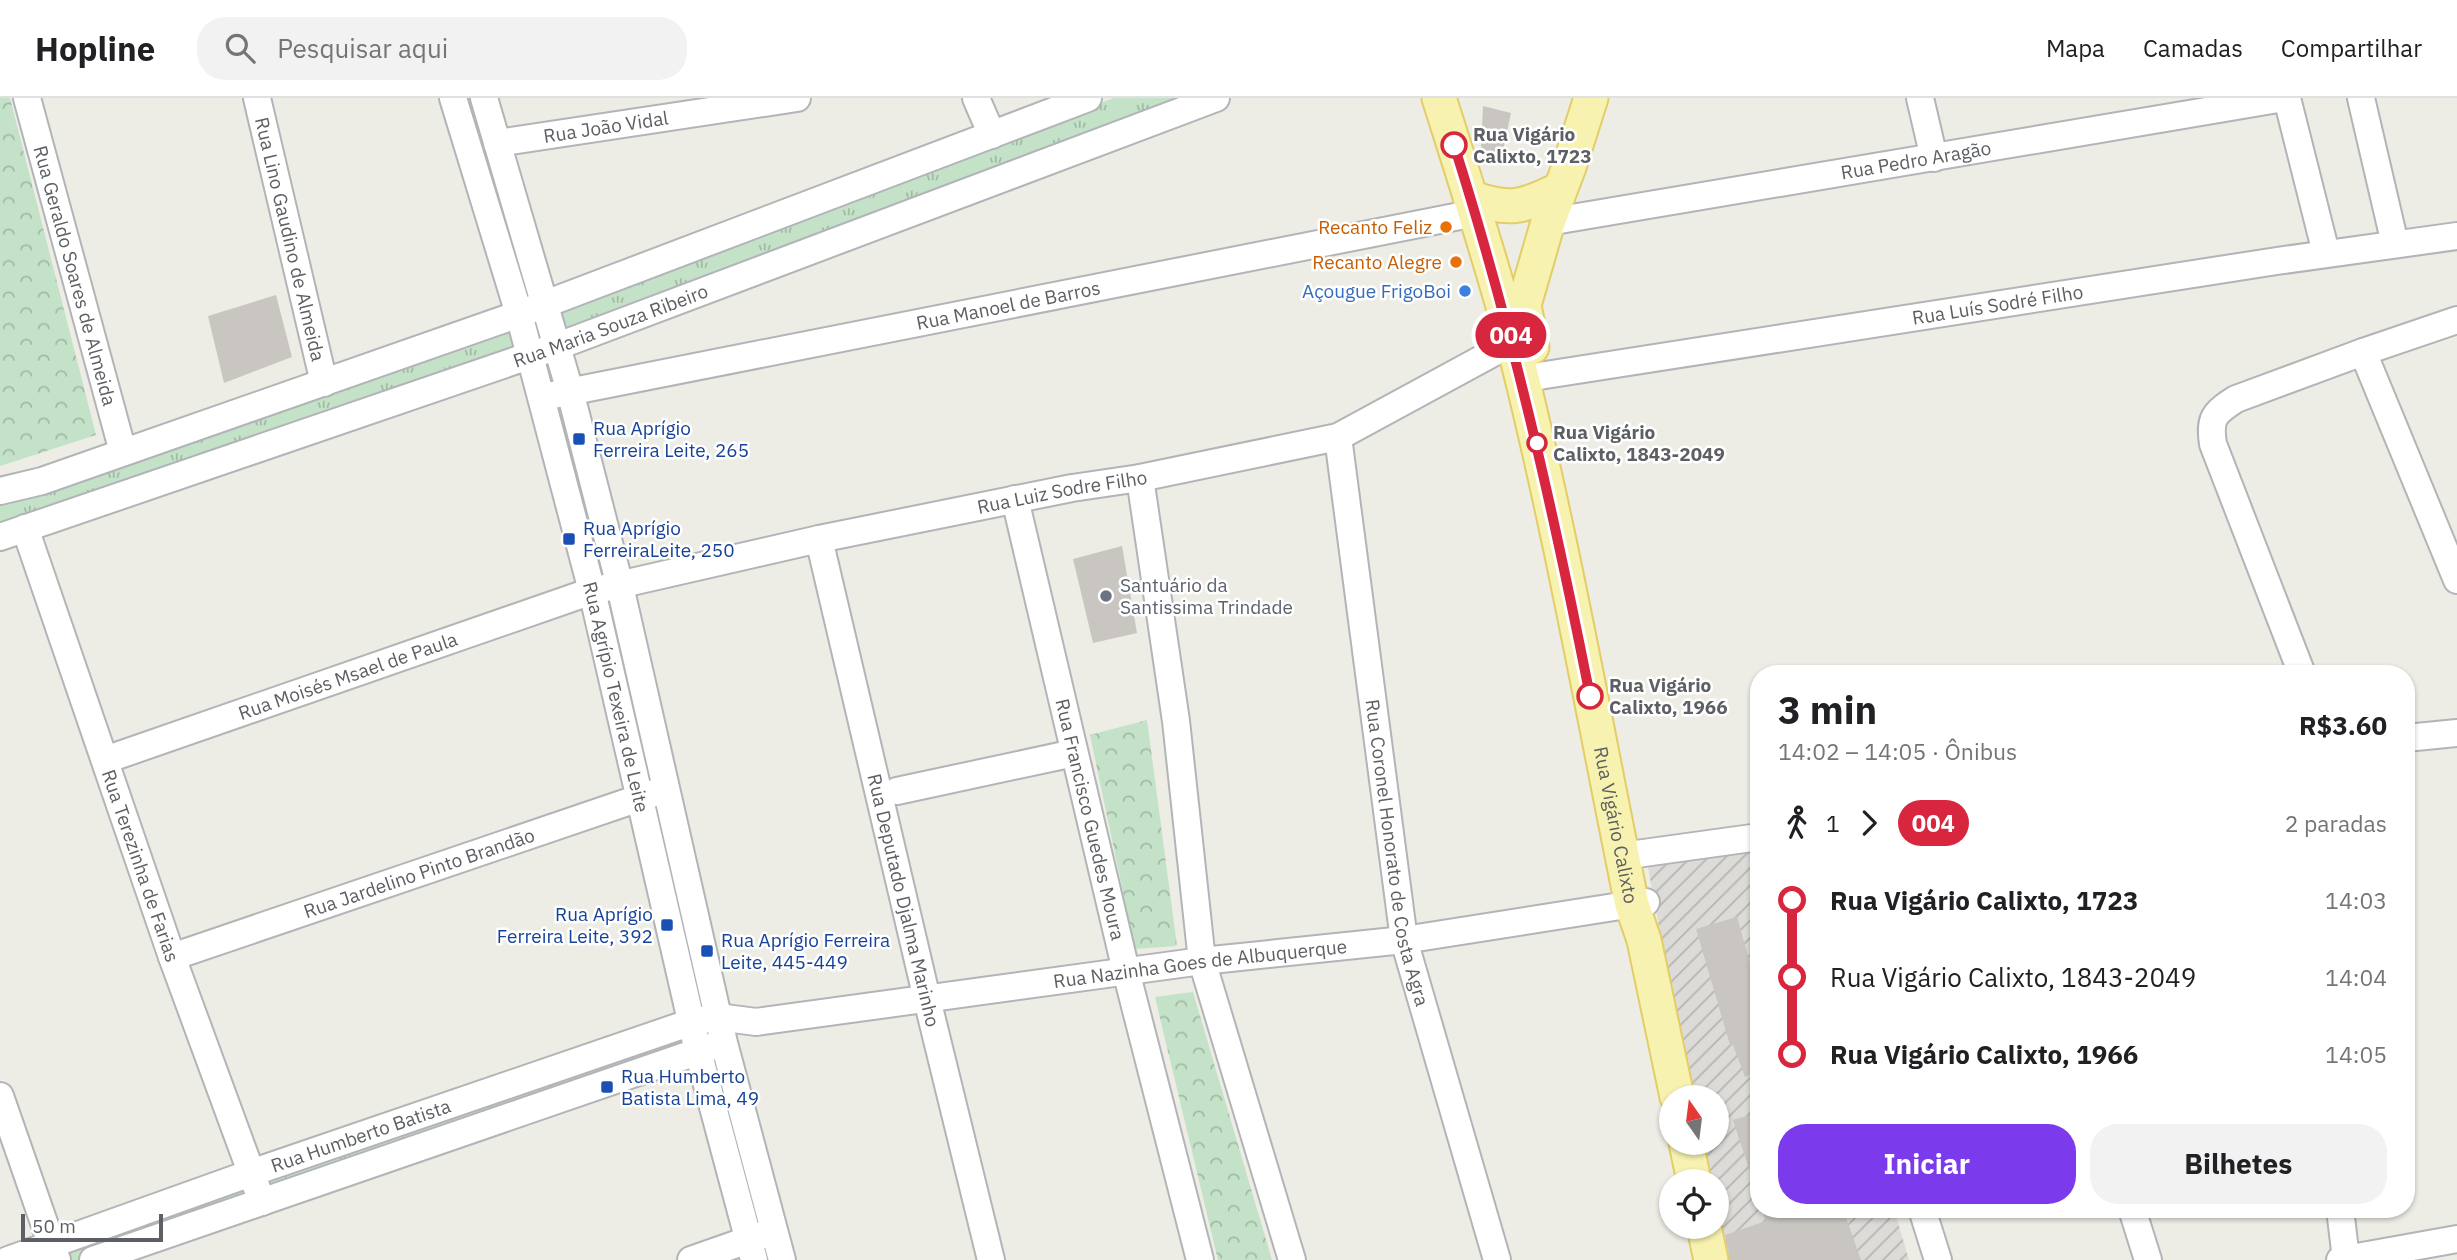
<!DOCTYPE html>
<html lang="pt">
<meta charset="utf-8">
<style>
:root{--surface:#fff;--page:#f2f2f2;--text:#202124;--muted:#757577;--line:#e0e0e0;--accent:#7c3aed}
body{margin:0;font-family:"IBM Plex Sans",sans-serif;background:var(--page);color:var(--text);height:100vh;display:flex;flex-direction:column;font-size:26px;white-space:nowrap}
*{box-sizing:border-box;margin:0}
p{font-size:23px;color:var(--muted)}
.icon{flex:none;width:38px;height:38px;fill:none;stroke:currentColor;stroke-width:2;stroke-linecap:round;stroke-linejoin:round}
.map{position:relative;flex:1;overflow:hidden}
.side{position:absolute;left:1750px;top:567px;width:665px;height:553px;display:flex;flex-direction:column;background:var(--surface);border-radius:28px;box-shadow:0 2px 5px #0004}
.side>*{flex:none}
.badge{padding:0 14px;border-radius:23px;font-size:24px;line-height:46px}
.needle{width:46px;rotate:346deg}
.controls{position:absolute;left:1659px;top:987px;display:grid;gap:14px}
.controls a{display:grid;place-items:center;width:70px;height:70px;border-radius:50%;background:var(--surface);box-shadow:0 2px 5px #0004;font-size:35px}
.scale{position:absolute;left:21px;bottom:18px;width:142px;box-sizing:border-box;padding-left:7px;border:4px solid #5c5f63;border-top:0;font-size:19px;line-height:24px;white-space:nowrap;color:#5c5f63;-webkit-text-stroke:5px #fff;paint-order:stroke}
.map>.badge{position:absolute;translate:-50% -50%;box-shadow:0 0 0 4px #fff}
.legs{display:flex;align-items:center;gap:10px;height:77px;padding:0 28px;font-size:23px}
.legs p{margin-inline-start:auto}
.overview{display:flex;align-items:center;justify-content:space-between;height:119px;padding:0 28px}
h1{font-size:38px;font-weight:700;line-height:52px}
.button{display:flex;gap:14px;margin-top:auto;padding:14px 28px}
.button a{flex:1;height:80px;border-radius:28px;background:var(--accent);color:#fff;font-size:28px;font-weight:700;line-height:80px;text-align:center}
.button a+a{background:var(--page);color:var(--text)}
ul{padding:0 28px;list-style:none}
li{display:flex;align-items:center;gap:24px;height:77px;font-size:26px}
li i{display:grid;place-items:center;width:10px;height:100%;margin:0 9px;background:currentColor}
li i::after{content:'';width:18px;height:18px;margin:-9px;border:5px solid;border-radius:50%;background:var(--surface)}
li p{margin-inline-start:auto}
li:first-child i{background:linear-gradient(#0000 50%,currentColor 0)}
li:last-child i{background:linear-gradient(currentColor 50%,#0000 0)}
header{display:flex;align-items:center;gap:42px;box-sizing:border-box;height:98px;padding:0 35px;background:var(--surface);border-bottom:2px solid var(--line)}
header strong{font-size:33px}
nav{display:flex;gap:38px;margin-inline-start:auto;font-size:24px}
.search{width:490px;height:63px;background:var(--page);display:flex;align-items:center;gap:18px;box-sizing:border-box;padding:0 24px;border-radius:28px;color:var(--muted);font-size:26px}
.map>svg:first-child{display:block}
.industrial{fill:url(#industrial-furrows)}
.grass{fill:url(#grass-tufts)}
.park{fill:url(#park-crowns)}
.building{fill:#c9c6c1}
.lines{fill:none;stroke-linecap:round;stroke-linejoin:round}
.minor-casing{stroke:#b2b4b8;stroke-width:30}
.major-casing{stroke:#e3cd68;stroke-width:37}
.minor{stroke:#fff;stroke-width:26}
.major{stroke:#f7f2b0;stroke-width:33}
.line-1-casing{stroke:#fff;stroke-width:16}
.line-1{stroke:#d7263d;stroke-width:10}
.stop-1-dot{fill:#fff;stroke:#d7263d;stroke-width:3.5}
.food-dot{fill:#e8710a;stroke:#fff;stroke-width:2.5}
.shop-dot{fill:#3f7fe0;stroke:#fff;stroke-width:2.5}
.transit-dot{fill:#1a4fb4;stroke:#fff;stroke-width:2.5}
.worship-dot{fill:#6b7280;stroke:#fff;stroke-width:2.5}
.labels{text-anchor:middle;stroke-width:5;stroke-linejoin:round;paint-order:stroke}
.street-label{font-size:19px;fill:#5c5f63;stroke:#fff}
.stop-label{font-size:19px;font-weight:bold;fill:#5c5f63;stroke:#fff;text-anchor:start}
.food-label{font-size:19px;fill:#c56008;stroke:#fff;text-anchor:end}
.shop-label{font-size:19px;fill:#366cbe;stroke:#fff;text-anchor:end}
.transit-label{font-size:19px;fill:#164399;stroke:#fff;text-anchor:start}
.worship-label{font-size:19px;fill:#5b616d;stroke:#fff;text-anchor:start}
</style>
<header>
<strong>Hopline</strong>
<div class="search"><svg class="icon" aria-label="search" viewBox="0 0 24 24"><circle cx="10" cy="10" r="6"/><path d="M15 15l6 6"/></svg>Pesquisar aqui</div>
<nav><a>Mapa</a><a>Camadas</a><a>Compartilhar</a></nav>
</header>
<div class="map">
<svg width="2457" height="1162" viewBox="0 0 2457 1162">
<defs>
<pattern id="industrial-furrows" width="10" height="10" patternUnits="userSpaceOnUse" patternTransform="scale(1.75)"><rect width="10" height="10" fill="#dcdbd7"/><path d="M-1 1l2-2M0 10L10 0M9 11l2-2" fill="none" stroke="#b6b5b2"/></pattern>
<pattern id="grass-tufts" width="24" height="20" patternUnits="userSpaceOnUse" patternTransform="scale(1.75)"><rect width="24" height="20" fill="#c3e2c7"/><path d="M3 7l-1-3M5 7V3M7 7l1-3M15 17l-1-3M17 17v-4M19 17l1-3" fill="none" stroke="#a2baa5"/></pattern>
<pattern id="park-crowns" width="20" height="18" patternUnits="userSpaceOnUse" patternTransform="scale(1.75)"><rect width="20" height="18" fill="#c3e2c7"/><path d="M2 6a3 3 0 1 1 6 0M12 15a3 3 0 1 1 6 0" fill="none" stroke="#a2baa5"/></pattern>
</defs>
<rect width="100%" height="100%" fill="#edece5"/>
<polygon class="industrial" points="1759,743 1759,1111 1894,1111 1909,1162 1729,1162 1717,1114 1717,1083 1709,1083 1699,1045 1717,1045 1717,999 1691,999 1646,759"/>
<g class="grass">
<polygon points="1114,0 1193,0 564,239 553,212"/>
<polygon points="514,226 520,254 0,431 0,406"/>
<polygon points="685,932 691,950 266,1097 258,1079"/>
<polygon points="248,1082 257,1100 78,1162 65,1162 61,1150"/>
</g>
<g class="park">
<polygon points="0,0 10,0 96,337 0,368"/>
<polygon points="1147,622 1177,848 1135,851 1090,637"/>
<polygon points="1193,894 1272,1162 1218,1162 1155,899"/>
</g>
<g class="building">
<polygon points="1483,8 1511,15 1502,57 1481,51"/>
<polygon points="276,197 292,259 224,285 208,218"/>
<polygon points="1122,448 1137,535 1093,545 1073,461"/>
<polygon points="1737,819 1759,897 1759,974 1745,979 1733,947 1730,947 1696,831"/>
<polygon points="1759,1014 1759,1092 1756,1092 1733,1022"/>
<polygon points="1762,1111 1843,1111 1861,1162 1730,1162 1725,1137 1766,1123"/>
</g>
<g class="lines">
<defs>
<g id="minor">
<path id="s1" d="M27,0l96,354"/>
<path id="s2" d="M257,0l67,285"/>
<path id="s3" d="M453,0l66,216 73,277 106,460 56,209"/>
<polyline points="484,0 570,293 620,488 724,945 782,1162"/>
<polyline points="976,0 992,37"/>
<polyline points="1920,0 1934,60"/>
<polyline points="2287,0 2326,155"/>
<polyline points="2361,0 2395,146"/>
<path id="s4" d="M497,45l300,-45"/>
<path id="s5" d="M1548,124l736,-124"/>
<polyline points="2363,254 2457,482"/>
<path id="s6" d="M1539,278l738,-115 180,-25"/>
<path id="s7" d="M553,297l922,-182"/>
<path id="s8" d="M1338,339l66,503 93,320"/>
<polyline points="1140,380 1176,623 1202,863 1292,1162"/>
<polyline points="0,393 42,383 519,216 1088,0"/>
<path id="s9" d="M1015,401l111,472 74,289"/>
<path id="s10" d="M25,430l147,429 90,245"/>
<path id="s11" d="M0,439l558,-191 658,-248"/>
<path id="s12" d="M819,441l108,460 64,261"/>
<path d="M2302,576l-89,-230c-4,-26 1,-31 23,-45l127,-47 94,-32"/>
<polyline points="2406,640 2457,635"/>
<path id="s13" d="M105,662l487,-169 227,-52 253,-51 68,-10 198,-41 175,-95"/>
<polyline points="897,693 1074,655"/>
<polyline points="1622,758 1759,739"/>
<path id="s14" d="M172,859l482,-164"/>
<polyline points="0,998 57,1162"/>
<polyline points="1922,1111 1938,1162"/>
<polyline points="2132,1111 2148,1162"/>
<polyline points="2340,1111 2346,1161"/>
<path id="s15" d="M8,1162l243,-87 441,-151 26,-5 38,5 446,-61 202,-21 242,-38"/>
<polyline points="93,1162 714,948"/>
<polyline points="691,1162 765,1136"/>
<polyline points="2340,1162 2457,1141"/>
</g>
<g id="major">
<path id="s16" d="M1439,0c26,82 53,165 75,248 47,185 80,372 118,559l12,35 33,157"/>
<path d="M1470,99c39,15 54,10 90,-8"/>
<polyline points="1532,249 1524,207 1548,124 1569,69 1591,0"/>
<polyline points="1686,1045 1694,1083"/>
<polyline points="1704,1129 1711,1162"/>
</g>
</defs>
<use href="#minor" class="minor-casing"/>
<use href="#major" class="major-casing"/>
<use href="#minor" class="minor"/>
<use href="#major" class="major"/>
</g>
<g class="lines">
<defs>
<path id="line-1" d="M1454,47c58,182 99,364 136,551"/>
</defs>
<use href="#line-1" class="line-1-casing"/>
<use href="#line-1" class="line-1"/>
</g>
<g class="stop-1-dot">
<circle cx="1454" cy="47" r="12"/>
<circle cx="1537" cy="345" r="9"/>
<circle cx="1590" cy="598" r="12"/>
</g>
<g class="food-dot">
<circle cx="1446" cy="129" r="7"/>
<circle cx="1456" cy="164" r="7"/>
</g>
<circle class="shop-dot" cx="1465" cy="193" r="7"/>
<g class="transit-dot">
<rect x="572" y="334" width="14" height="14" rx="3.5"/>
<rect x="562" y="434" width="14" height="14" rx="3.5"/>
<rect x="660" y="820" width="14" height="14" rx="3.5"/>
<rect x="700" y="846" width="14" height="14" rx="3.5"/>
<rect x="600" y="982" width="14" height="14" rx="3.5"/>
</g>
<circle class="worship-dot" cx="1106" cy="498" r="7"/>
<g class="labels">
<g class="street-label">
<text dy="7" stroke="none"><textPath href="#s4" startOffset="110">Rua João Vidal</textPath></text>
<text dy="7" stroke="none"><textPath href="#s5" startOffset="373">Rua Pedro Aragão</textPath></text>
<text dy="7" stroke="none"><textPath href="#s2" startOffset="145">Rua Lino Gaudino de Almeida</textPath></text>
<text dy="7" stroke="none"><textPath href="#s1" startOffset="184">Rua Geraldo Soares de Almeida</textPath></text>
<text dy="7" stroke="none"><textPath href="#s6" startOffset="464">Rua Luís Sodré Filho</textPath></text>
<text dy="7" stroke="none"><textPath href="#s7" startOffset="464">Rua Manoel de Barros</textPath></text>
<text dy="7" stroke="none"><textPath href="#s11" startOffset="646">Rua Maria Souza Ribeiro</textPath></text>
<text dy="7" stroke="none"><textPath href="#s13" startOffset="996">Rua Luiz Sodre Filho</textPath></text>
<text dy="7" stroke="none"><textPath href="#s13" startOffset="257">Rua Moisés Msael de Paula</textPath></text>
<text dy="7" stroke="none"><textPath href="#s3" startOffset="621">Rua Agrípio Texeira de Leite</textPath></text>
<text dy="7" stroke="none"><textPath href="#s9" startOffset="329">Rua Francisco Guedes Moura</textPath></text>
<text dy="7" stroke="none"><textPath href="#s16" startOffset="749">Rua Vigário Calixto</textPath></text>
<text dy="7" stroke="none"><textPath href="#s8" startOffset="420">Rua Coronel Honorato de Costa Agra</textPath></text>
<text dy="7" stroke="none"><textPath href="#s10" startOffset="357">Rua Terezinha de Farias</textPath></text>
<text dy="7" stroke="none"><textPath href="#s14" startOffset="261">Rua Jardelino Pinto Brandão</textPath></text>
<text dy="7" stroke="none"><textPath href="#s12" startOffset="371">Rua Deputado Djalma Marinho</textPath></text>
<text dy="7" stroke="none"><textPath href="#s15" startOffset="1237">Rua Nazinha Goes de Albuquerque</textPath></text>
<text dy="7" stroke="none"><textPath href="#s15" startOffset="374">Rua Humberto Batista</textPath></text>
</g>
<g class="stop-label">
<text x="1473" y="43">Rua Vigário<tspan x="1473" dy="22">Calixto, 1723</tspan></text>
<text x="1553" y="341">Rua Vigário<tspan x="1553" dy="22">Calixto, 1843-2049</tspan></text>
<text x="1609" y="594">Rua Vigário<tspan x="1609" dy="22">Calixto, 1966</tspan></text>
</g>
<g class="food-label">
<text x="1432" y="136">Recanto Feliz</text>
<text x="1442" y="171">Recanto Alegre</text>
</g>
<g class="shop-label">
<text x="1451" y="200">Açougue FrigoBoi</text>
</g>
<g class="transit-label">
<text x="593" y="337">Rua Aprígio<tspan x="593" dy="22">Ferreira Leite, 265</tspan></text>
<text x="583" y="437">Rua Aprígio<tspan x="583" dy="22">FerreiraLeite, 250</tspan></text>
<text x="653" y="823" text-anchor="end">Rua Aprígio<tspan x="653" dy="22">Ferreira Leite, 392</tspan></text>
<text x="721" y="849">Rua Aprígio Ferreira<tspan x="721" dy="22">Leite, 445-449</tspan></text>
<text x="621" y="985">Rua Humberto<tspan x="621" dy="22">Batista Lima, 49</tspan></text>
</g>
<g class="worship-label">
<text x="1120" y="494">Santuário da<tspan x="1120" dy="22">Santissima Trindade</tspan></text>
</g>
</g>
</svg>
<div class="controls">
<a><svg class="needle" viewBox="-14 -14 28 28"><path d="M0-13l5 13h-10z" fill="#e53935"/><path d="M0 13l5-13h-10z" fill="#757577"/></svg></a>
<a><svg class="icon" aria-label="locate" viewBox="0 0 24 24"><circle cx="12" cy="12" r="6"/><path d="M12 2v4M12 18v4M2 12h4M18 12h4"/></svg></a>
</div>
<div class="scale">50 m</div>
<b class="badge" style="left:1511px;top:237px;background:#d7263d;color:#fff">004</b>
<section class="side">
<div class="overview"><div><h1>3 min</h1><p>14:02 – 14:05 · Ônibus</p></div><b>R$3.60</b></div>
<div class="legs"><svg class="icon" aria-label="walk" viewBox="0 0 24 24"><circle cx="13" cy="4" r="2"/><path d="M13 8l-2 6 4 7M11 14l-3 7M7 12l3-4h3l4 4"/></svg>1<svg class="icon" aria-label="forward" viewBox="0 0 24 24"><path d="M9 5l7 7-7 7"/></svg><b class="badge" style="background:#d7263d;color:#fff">004</b><p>2 paradas</p></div>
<ul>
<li><i style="color:#d7263d"></i><b>Rua Vigário Calixto, 1723</b><p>14:03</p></li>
<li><i style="color:#d7263d"></i><span>Rua Vigário Calixto, 1843-2049</span><p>14:04</p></li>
<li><i style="color:#d7263d"></i><b>Rua Vigário Calixto, 1966</b><p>14:05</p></li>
</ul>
<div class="button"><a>Iniciar</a><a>Bilhetes</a></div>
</section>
</div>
